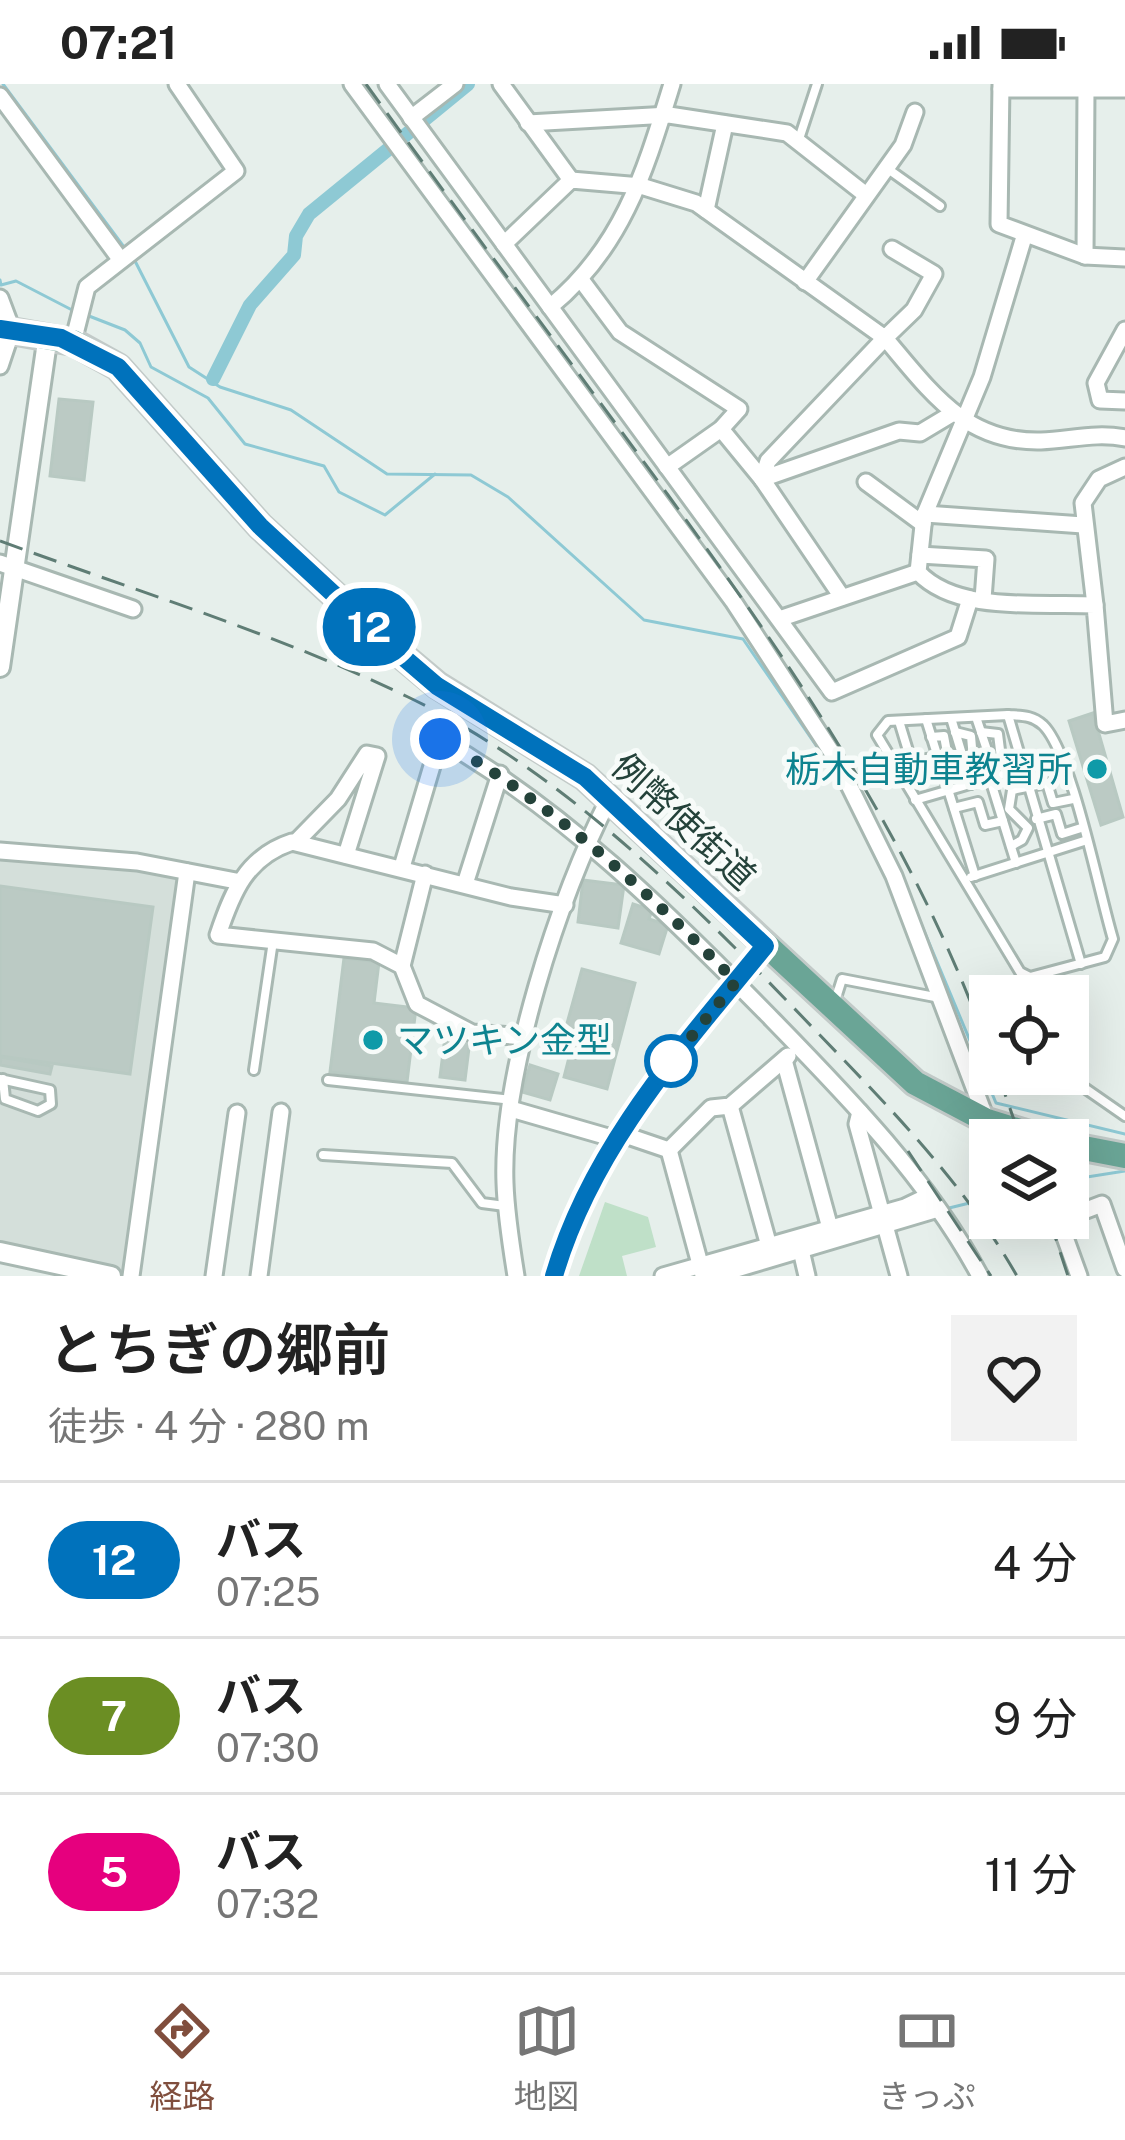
<!DOCTYPE html>
<html lang="ja">
<meta charset="utf-8">
<style>
:root{--surface:#fff;--page:#f2f2f2;--text:#222;--muted:#767676;--line:#e0e0e0;--accent:#804e3d}
body{margin:0;font-family:"Public Sans","Noto Sans JP",sans-serif;background:var(--page);color:var(--text);height:100vh;display:flex;flex-direction:column;font-size:45px;white-space:nowrap}
*{box-sizing:border-box;margin:0}
p{font-size:39px;color:var(--muted)}
.icon{flex:none;width:66px;height:66px;fill:none;stroke:currentColor;stroke-width:2;stroke-linecap:round;stroke-linejoin:round}
.map{position:relative;height:1192px;overflow:hidden}
.sheet{display:flex;flex-direction:column;background:var(--surface);flex:1}
.sheet>*{flex:none}
.badge{padding:0 24px;border-radius:39px;font-size:42px;line-height:78px}
.buttons{position:absolute;left:969px;top:891px;display:grid;gap:24px}
.buttons a{display:grid;place-items:center;width:120px;height:120px;border-radius:0px;background:var(--surface);box-shadow:0 12px 48px #0002;font-size:60px}
.you{position:absolute;width:60px;height:60px;margin:-30px;border:9px solid #fff;border-radius:50%;background:#1a73e8;box-shadow:0 0 0 18px #1a73e833}
.map>.badge{position:absolute;translate:-50% -50%;box-shadow:0 0 0 6px #fff}
.round{display:grid;place-items:center;flex:none;width:126px;height:126px;border-radius:0px;background:var(--page)}
.headline{display:flex;align-items:center;justify-content:space-between;height:204px;padding:0 48px}
h1{font-size:57px;font-weight:600;line-height:90px}
ul{padding:0;list-style:none}
li{display:flex;align-items:center;gap:36px;height:156px;padding:0 48px;border-top:3px solid var(--line)}
li div{flex:1}
li b{display:block;font-size:45px}
li em{font-style:normal}
li .badge{min-width:132px;font-weight:700;text-align:center}
.status{display:flex;justify-content:space-between;align-items:center;height:84px;padding:0 60px;background:var(--surface);direction:ltr}
.status svg{height:33px;fill:currentColor}
.dock{display:flex;justify-content:space-around;align-items:center;height:168px;border-top:3px solid var(--line);background:var(--surface);font-size:33px;color:var(--muted)}
.dock a{display:grid;justify-items:center;gap:6px}
.dock .active{color:var(--accent)}
.map>svg:first-child{display:block}
.built{fill:#d4dfda}
.green{fill:#bfe0c8}
.lines{fill:none;stroke-linecap:round;stroke-linejoin:round}
.stream{stroke:#8ec9d4;stroke-width:3}
.canal{stroke:#8ec9d4;stroke-width:14}
.building{fill:#bbcac4;stroke:#b8c9c2;stroke-width:3}
.service-casing{stroke:#a8b8b2;stroke-width:14}
.minor-casing{stroke:#a8b8b2;stroke-width:21}
.tertiary-casing{stroke:#a8b8b2;stroke-width:24}
.primary-casing{stroke:#c2cac8;stroke-width:30}
.service{stroke:#fff;stroke-width:8}
.minor{stroke:#fff;stroke-width:15}
.tertiary{stroke:#fff;stroke-width:18}
.primary{stroke:#6aa596;stroke-width:24}
.rail{stroke:#5f7d75;stroke-width:3;stroke-dasharray:24 12;stroke-linecap:butt}
.line-casing{stroke:#fff;stroke-width:27}
.line{stroke:#0072bc;stroke-width:18}
.walk{stroke:#24423a;stroke-width:12;stroke-dasharray:0 21.6}
.culture-dot{fill:#0f9aa8;stroke:#f7fbf9;stroke-width:4.5}
.stop-dot{fill:#fff;stroke:#0072bc;stroke-width:6}
.labels{text-anchor:middle;stroke-width:10;stroke-linejoin:round;paint-order:stroke}
.culture-label{font-size:36px;fill:#0d838f;stroke:#f7fbf9;text-anchor:end}
.street-label{font-size:36px;fill:#24423a;stroke:#f7fbf9}
</style>
<div class="status"><b>07:21</b><svg viewBox="0 0 49 12"><path d="M0 12V9h3v3zM5 12V6h3v6zM10 12V3h3v9zM15 12V0h3v12zM26 1h20v11H26zM47 4h2v5h-2z"/></svg></div>
<div class="map">
<svg width="1125" height="1192" viewBox="0 0 1125 1192">
<rect width="100%" height="100%" fill="#e6efeb"/>
<polygon class="built" points="0,775 181,791 123,1187 0,1161"/>
<polygon class="green" points="605,1118 648,1133 656,1163 622,1172 627,1192 579,1192"/>
<g class="lines">
<g class="stream">
<polyline points="3,0 124,163"/>
<polyline points="134,175 189,283 220,303 291,326 387,390 471,391 508,413 644,536 743,555 833,686"/>
<polyline points="0,196 1,201 16,197 74,227"/>
<polyline points="89,232 125,246 140,259 151,283 208,314 245,360 324,382 339,408 385,431 435,390"/>
<polyline points="907,806 996,1019 1125,1050"/>
<polyline points="1068,1096 1125,1087"/>
<polyline points="945,1125 990,1114"/>
<polyline points="52,1188 68,1192"/>
</g>
<polyline class="canal" points="213,295 250,221 294,171 296,152 309,130 468,0"/>
</g>
<g class="building">
<polygon points="59,315 93,318 84,396 50,392"/>
<polygon points="1093,629 1123,733 1101,741 1069,637"/>
<polygon points="583,796 624,801 618,844 578,838"/>
<polygon points="0,802 153,823 130,990 0,972"/>
<polygon points="633,820 652,826 649,835 668,841 659,870 621,859"/>
<polygon points="344,874 379,878 374,919 416,924 407,998 330,988"/>
<polygon points="582,885 635,899 607,1005 564,993 576,946 566,943"/>
<polygon points="445,953 470,956 465,996 440,993"/>
<polygon points="1,973 52,982 50,990 0,981"/>
<polygon points="530,981 558,990 550,1016 522,1008"/>
</g>
<g class="lines">
<defs>
<g id="service">
<polyline points="799,55 817,0"/>
<polyline points="888,85 940,122"/>
<path d="M1008,631c14,1 24,0 35,10 29,28 56,168 70,214l-8,18 -75,20 -10,-5 -143,-237 11,-14z"/>
<polyline points="1008,631 1081,880"/>
<polyline points="976,633 996,693"/>
<polyline points="951,634 971,700"/>
<polyline points="926,635 975,792"/>
<polyline points="899,637 913,683"/>
<polyline points="955,648 971,652 973,675 990,676"/>
<polyline points="981,648 998,650 1001,674 1019,672"/>
<polyline points="931,653 944,652 949,679 965,681"/>
<polyline points="922,676 938,673"/>
<polyline points="990,695 1016,779"/>
<polyline points="915,716 1063,673"/>
<polyline points="954,724 978,718 985,741 1003,737"/>
<polyline points="1036,735 1056,730 1062,750 1081,744"/>
<polyline points="1011,762 1022,756 1028,744 1009,725 1012,706 1047,699 1053,719 1073,715"/>
<polyline points="971,793 1084,757"/>
<polyline points="1021,889 1030,912"/>
<polyline points="835,917 842,895 940,914"/>
<polyline points="1068,985 1076,998 1125,1032"/>
<polyline points="254,986 273,857"/>
<polyline points="0,995 50,1006 51,1020 38,1027 5,1015 3,995"/>
<polyline points="328,996 512,1016"/>
<polyline points="323,1071 452,1079 482,1119 505,1122"/>
</g>
<g id="minor">
<polyline points="352,0 733,517 836,675 894,792 986,1035"/>
<polyline points="387,0 832,608 958,553 970,515"/>
<polyline points="501,0 571,96"/>
<polyline points="1001,0 999,140 1085,172 1125,174"/>
<polyline points="1001,5 1125,5"/>
<polyline points="0,12 120,175"/>
<polyline points="411,34 455,0"/>
<polyline points="528,39 669,31 787,49 866,111"/>
<polyline points="706,126 725,40"/>
<path d="M1024,153l-42,140 -58,139 -6,56c39,42 123,30 177,33l10,119 20,-4"/>
<polyline points="504,160 571,96 641,102 696,119 885,254 914,226 934,190 892,165"/>
<polyline points="1085,172 1086,5"/>
<polyline points="582,197 620,248 739,325 721,345 667,383"/>
<polyline points="805,198 903,61 915,28"/>
<polyline points="0,214 12,246 0,282"/>
<path d="M550,223c73,-60 95,-136 122,-223"/>
<polyline points="1125,246 1096,299 1100,316 1125,317"/>
<polyline points="73,258 87,203 236,87 177,0"/>
<polyline points="721,345 762,395 842,513"/>
<path d="M762,395l6,-18 117,-123c45,53 80,105 156,103 29,-1 55,-9 84,-3"/>
<polyline points="762,395 899,347 920,349 950,331"/>
<polyline points="866,398 923,440"/>
<polyline points="925,430 1083,441"/>
<polyline points="920,471 986,475 983,515"/>
<polyline points="0,479 133,525"/>
<polyline points="1095,521 1083,419 1099,395 1125,383"/>
<polyline points="782,534 918,488"/>
<polyline points="296,758 338,715 367,670 377,672 346,771"/>
<polyline points="0,767 137,778 236,797"/>
<path d="M402,783l38,-128c126,73 226,172 327,275 78,80 160,163 213,262"/>
<polyline points="465,800 500,690"/>
<polyline points="402,882 425,790"/>
<path d="M527,953l-55,-4 -55,-29 -15,-38 -29,-15 -155,-16c14,-42 28,-78 74,-93l219,55 54,8"/>
<polyline points="784,976 830,1144"/>
<polyline points="730,1022 769,1162"/>
<polyline points="511,1025 615,1055"/>
<polyline points="860,1028 857,1040 899,1192"/>
<polyline points="619,1049 669,1066"/>
<polyline points="669,1066 711,1024 730,1022 788,972"/>
<polyline points="669,1066 703,1191"/>
<polyline points="1068,1133 1102,1120 1125,1185"/>
<polyline points="1058,1134 1079,1192"/>
<polyline points="800,1162 807,1192"/>
<polyline points="131,1192 187,788"/>
<polyline points="214,1192 237,1029"/>
<polyline points="259,1192 281,1028"/>
<path d="M516,1192c-5,-31 -10,-62 -11,-93 -4,-108 54,-288 104,-384"/>
<polyline points="663,1192 905,1123 928,1112"/>
<polyline points="713,1192 938,1125"/>
</g>
<g id="tertiary">
<polyline points="0,583 48,251"/>
<polyline points="0,1168 111,1192"/>
<path d="M554,1192c39,-130 127,-228 211,-330"/>
</g>
<g id="primary">
<polyline points="0,245 73,258 118,283 260,442 381,554 437,601 585,693 915,999 987,1037 1049,1056"/>
<polyline points="1068,1061 1125,1072"/>
</g>
</defs>
<use href="#service" class="service-casing"/>
<use href="#minor" class="minor-casing"/>
<use href="#tertiary" class="tertiary-casing"/>
<use href="#primary" class="primary-casing"/>
<use href="#service" class="service"/>
<use href="#minor" class="minor"/>
<use href="#tertiary" class="tertiary"/>
<use href="#primary" class="primary"/>
<g class="rail">
<path d="M366,0c99,138 202,274 302,411 128,176 248,351 322,558"/>
<path d="M0,457c136,50 278,93 408,156 158,76 288,209 407,333 75,78 148,152 202,246"/>
<polyline points="998,990 1021,1056"/>
<polyline points="908,1067 991,1192"/>
<polyline points="1049,1134 1068,1192"/>
</g>
</g>
<g class="lines">
<defs>
<path id="line" d="M0,245l61,9 57,29 142,159 121,112 56,48 148,91 180,169c-83,102 -173,200 -211,330"/>
</defs>
<use href="#line" class="line-casing"/>
<use href="#line" class="line"/>
<path class="walk" d="M440,655c112,65 206,150 296,243l-70,86 5,-7"/>
</g>
<g class="culture-dot">
<circle cx="1097" cy="685" r="12"/>
<circle cx="373" cy="956" r="12"/>
</g>
<circle class="stop-dot" cx="671" cy="977" r="24"/>
<g class="labels">
<g class="culture-label">
<text x="1073" y="698">栃木自動車教習所</text>
<text x="397" y="969" text-anchor="start">マツキン金型</text>
</g>
<g class="street-label">
<text transform="translate(684 737) rotate(43)" y="13">例幣使街道</text>
</g>
</g>
</svg>
<div class="buttons">
<a><svg class="icon" aria-label="locate" viewBox="0 0 24 24"><circle cx="12" cy="12" r="6"/><path d="M12 2v4M12 18v4M2 12h4M18 12h4"/></svg></a>
<a><svg class="icon" aria-label="layers" viewBox="0 0 24 24"><path d="M12 4l9 5-9 5-9-5zM3 14l9 5 9-5"/></svg></a>
</div>
<div class="you" style="left:440px;top:655px"></div>
<b class="badge" style="left:369px;top:543px;background:#0072bc;color:#fff">12</b>
</div>
<section class="sheet">
<div class="headline"><div><h1>とちぎの郷前</h1><p>徒歩 · 4 分 · 280 m</p></div><a class="round"><svg class="icon" aria-label="heart" viewBox="0 0 24 24"><path d="M12 20l-8-8c-3-5 5-10 8-4 3-6 11-1 8 4z"/></svg></a></div>
<ul>
<li><span class="badge" style="background:#0072bc;color:#fff">12</span><div><b>バス</b><p>07:25</p></div><em>4 分</em></li>
<li><span class="badge" style="background:#6b8e23;color:#fff">7</span><div><b>バス</b><p>07:30</p></div><em>9 分</em></li>
<li><span class="badge" style="background:#e6007e;color:#fff">5</span><div><b>バス</b><p>07:32</p></div><em>11 分</em></li>
</ul>
</section>
<nav class="dock">
<a class="active"><svg class="icon" aria-label="directions" viewBox="0 0 24 24"><path d="M12 3l9 9-9 9-9-9zM9 14v-3h6M13 9l2 2-2 2"/></svg>経路</a>
<a><svg class="icon" aria-label="map" viewBox="0 0 24 24"><path d="M3 6l6-2 6 2 6-2v14l-6 2-6-2-6 2zM9 4v14M15 6v14"/></svg>地図</a>
<a><svg class="icon" aria-label="tickets" viewBox="0 0 24 24"><path d="M3 7h18v10H3zM15 7v10"/></svg>きっぷ</a>
</nav>
